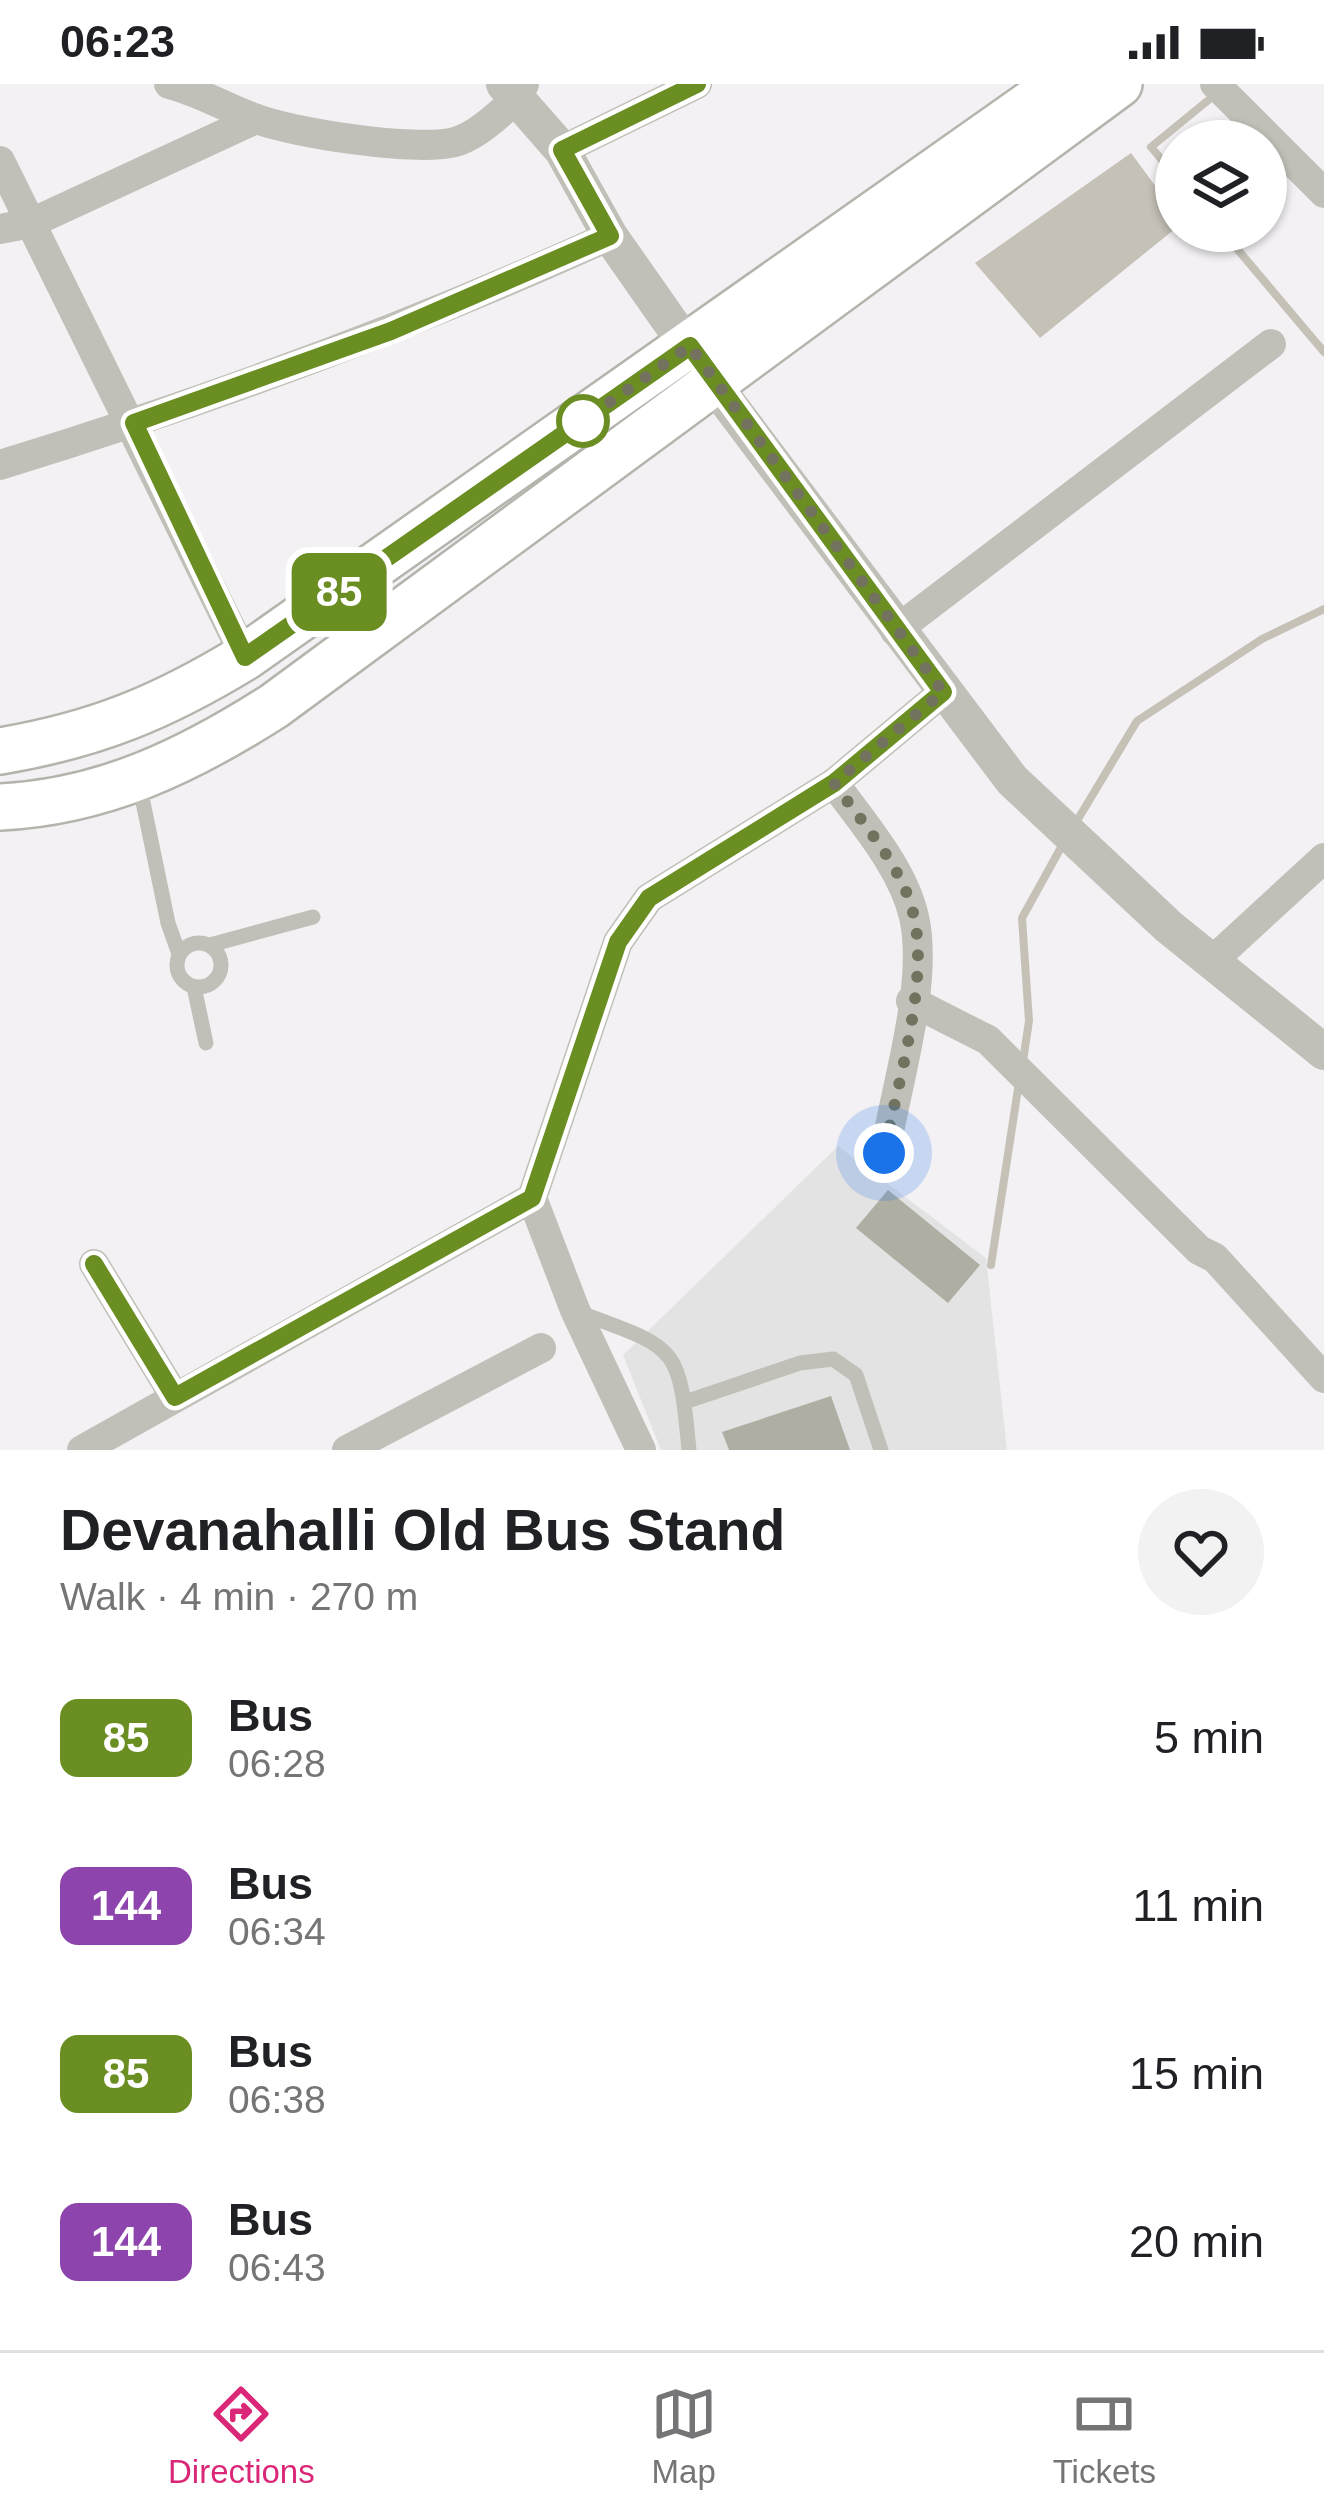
<!DOCTYPE html>
<meta charset="utf-8">
<style>
:root{--surface:#fff;--page:#f2f2f2;--text:#202124;--muted:#757577;--line:#e0e0e0;--accent:#db2777}
body{margin:0;font-family:Helvetica,sans-serif;background:var(--page);color:var(--text);height:100vh;display:flex;flex-direction:column;font-size:45px;white-space:nowrap}
*{box-sizing:border-box;margin:0}
p{font-size:39px;color:var(--muted)}
.icon{flex:none;width:66px;height:66px;fill:none;stroke:currentColor;stroke-width:2;stroke-linecap:round;stroke-linejoin:round}
.map{position:relative;height:1366px;overflow:hidden}
.side{display:flex;flex-direction:column;background:var(--surface);flex:1}
.side>*{flex:none}
.badge{padding:0 24px;border-radius:18px;font-size:42px;line-height:78px}
.controls{position:absolute;left:1155px;top:36px;display:grid;gap:24px}
.controls a{display:grid;place-items:center;width:132px;height:132px;border-radius:50%;background:var(--surface);box-shadow:0 3px 9px #0004;font-size:60px}
.you{position:absolute;width:60px;height:60px;margin:-30px;border:9px solid #fff;border-radius:50%;background:#1a73e8;box-shadow:0 0 0 18px #1a73e833}
.map>.badge{position:absolute;translate:-50% -50%;box-shadow:0 0 0 6px #fff}
.round{display:grid;place-items:center;flex:none;width:126px;height:126px;border-radius:63px;background:var(--page)}
.overview{display:flex;align-items:center;justify-content:space-between;height:204px;padding:0 60px}
h1{font-size:57px;font-weight:700;line-height:90px}
ul{padding:0;list-style:none}
li{display:flex;align-items:center;gap:36px;height:168px;padding:0 60px}
li div{flex:1}
li b{display:block;font-size:45px}
li em{font-style:normal}
li .badge{min-width:132px;font-weight:700;text-align:center}
.status{display:flex;justify-content:space-between;align-items:center;height:84px;padding:0 60px;background:var(--surface);direction:ltr}
.status svg{height:33px;fill:currentColor}
.dock{display:flex;justify-content:space-around;align-items:center;height:168px;border-top:3px solid var(--line);background:var(--surface);font-size:33px;color:var(--muted)}
.dock a{display:grid;justify-items:center;gap:6px}
.dock .current{color:var(--accent)}
.map>svg:first-child{display:block}
.built{fill:#e4e3e4}
.water{fill:#c5c1b7}
.lines{fill:none;stroke-linecap:round;stroke-linejoin:round}
.stream{stroke:#c5c1b7;stroke-width:8}
.building{fill:#afaea3}
.primary-casing{stroke:#b4b4ad;stroke-width:50}
.service{stroke:#c0c0b9;stroke-width:15}
.minor{stroke:#c0c0b9;stroke-width:30}
.tertiary{stroke:#c0c0b9;stroke-width:36}
.primary{stroke:#fff;stroke-width:45}
.line-casing{stroke:#fff;stroke-width:27}
.line{stroke:#6b8e23;stroke-width:18}
.walk{stroke:#73725e;stroke-width:12;stroke-dasharray:0 21.6}
.stop-dot{fill:#fff;stroke:#6b8e23;stroke-width:6}
</style>
<div class="status"><b>06:23</b><svg viewBox="0 0 49 12"><path d="M0 12V9h3v3zM5 12V6h3v6zM10 12V3h3v9zM15 12V0h3v12zM26 1h20v11H26zM47 4h2v5h-2z"/></svg></div>
<div class="map">
<svg width="1324" height="1366" viewBox="0 0 1324 1366">
<rect width="100%" height="100%" fill="#f3f1f4"/>
<polygon class="built" points="838,1062 986,1174 1007,1366 661,1366 623,1271"/>
<polygon class="water" points="1131,69 1176,130 1176,144 1040,254 975,179"/>
<g class="lines">
<g class="stream">
<polyline points="1176,93 1151,63 1217,9"/>
<polyline points="1222,147 1324,268"/>
<polyline points="1075,740 1137,637 1262,555 1324,525"/>
<polyline points="1023,977 1029,937 1022,834 1064,758"/>
<polyline points="991,1181 1019,998"/>
</g>
</g>
<g class="building">
<polygon points="888,1106 980,1181 948,1219 856,1144"/>
<polygon points="831,1312 850,1366 729,1366 722,1348"/>
</g>
<g class="lines">
<defs>
<g id="primary">
<path d="M0,667c96,-16 163,-44 245,-94l814,-573"/>
<path d="M0,723c103,-5 188,-46 274,-101l845,-622"/>
</g>
</defs>
<use href="#primary" class="primary-casing"/>
<g class="service">
<polyline points="139,699 168,839 179,870"/>
<circle cx="199" cy="881" r="22"/>
<polyline points="210,861 313,833"/>
<polyline points="194,903 206,959"/>
<path d="M578,1228c100,37 101,32 111,138"/>
<polyline points="688,1317 800,1279 833,1275 856,1291 881,1366"/>
</g>
<g class="minor">
<path d="M169,0c31,8 55,23 85,34 37,15 163,34 201,24 22,-6 60,-38 69,-58"/>
<polyline points="1215,0 1324,109"/>
<polyline points="562,66 697,0"/>
<polyline points="0,77 245,573"/>
<polyline points="0,145 31,139 256,35"/>
<path d="M0,381c208,-64 412,-139 610,-229"/>
<polyline points="895,547 1271,260"/>
<path d="M834,699c28,39 69,85 80,134 15,66 -18,168 -29,236"/>
<polyline points="1211,878 1324,774"/>
<polyline points="911,917 988,956 1199,1166 1215,1174 1324,1294"/>
<polyline points="94,1180 175,1313"/>
<polyline points="82,1366 532,1114"/>
<polyline points="347,1366 541,1264"/>
<polyline points="641,1366 575,1226 532,1114 618,858 649,814 834,699 943,608"/>
</g>
<polyline class="tertiary" points="504,0 562,66 610,152 713,299 1012,696 1169,843 1324,968"/>
<use href="#primary" class="primary"/>
</g>
<g class="lines">
<defs>
<polyline id="line" points="94,1180 175,1313 532,1114 618,858 649,814 834,699 943,608 690,262 245,573 134,339 391,247 610,152 562,66 697,0"/>
</defs>
<use href="#line" class="line-casing"/>
<use href="#line" class="line"/>
<path class="walk" d="M583,337l-4,3 111,-78 253,346 -109,91c28,40 70,85 80,134 15,65 -17,169 -30,236"/>
</g>
<circle class="stop-dot" cx="583" cy="337" r="24"/>
</svg>
<div class="controls">
<a><svg class="icon" aria-label="layers" viewBox="0 0 24 24"><path d="M12 4l9 5-9 5-9-5zM3 14l9 5 9-5"/></svg></a>
</div>
<div class="you" style="left:884px;top:1069px"></div>
<b class="badge" style="left:339px;top:508px;background:#6b8e23;color:#fff">85</b>
</div>
<section class="side">
<div class="overview"><div><h1>Devanahalli Old Bus Stand</h1><p>Walk · 4 min · 270 m</p></div><a class="round"><svg class="icon" aria-label="heart" viewBox="0 0 24 24"><path d="M12 20l-8-8c-3-5 5-10 8-4 3-6 11-1 8 4z"/></svg></a></div>
<ul>
<li><span class="badge" style="background:#6b8e23;color:#fff">85</span><div><b>Bus</b><p>06:28</p></div><em>5 min</em></li>
<li><span class="badge" style="background:#8e44ad;color:#fff">144</span><div><b>Bus</b><p>06:34</p></div><em>11 min</em></li>
<li><span class="badge" style="background:#6b8e23;color:#fff">85</span><div><b>Bus</b><p>06:38</p></div><em>15 min</em></li>
<li><span class="badge" style="background:#8e44ad;color:#fff">144</span><div><b>Bus</b><p>06:43</p></div><em>20 min</em></li>
</ul>
</section>
<nav class="dock">
<a class="current"><svg class="icon" aria-label="directions" viewBox="0 0 24 24"><path d="M12 3l9 9-9 9-9-9zM9 14v-3h6M13 9l2 2-2 2"/></svg>Directions</a>
<a><svg class="icon" aria-label="map" viewBox="0 0 24 24"><path d="M3 6l6-2 6 2 6-2v14l-6 2-6-2-6 2zM9 4v14M15 6v14"/></svg>Map</a>
<a><svg class="icon" aria-label="tickets" viewBox="0 0 24 24"><path d="M3 7h18v10H3zM15 7v10"/></svg>Tickets</a>
</nav>
